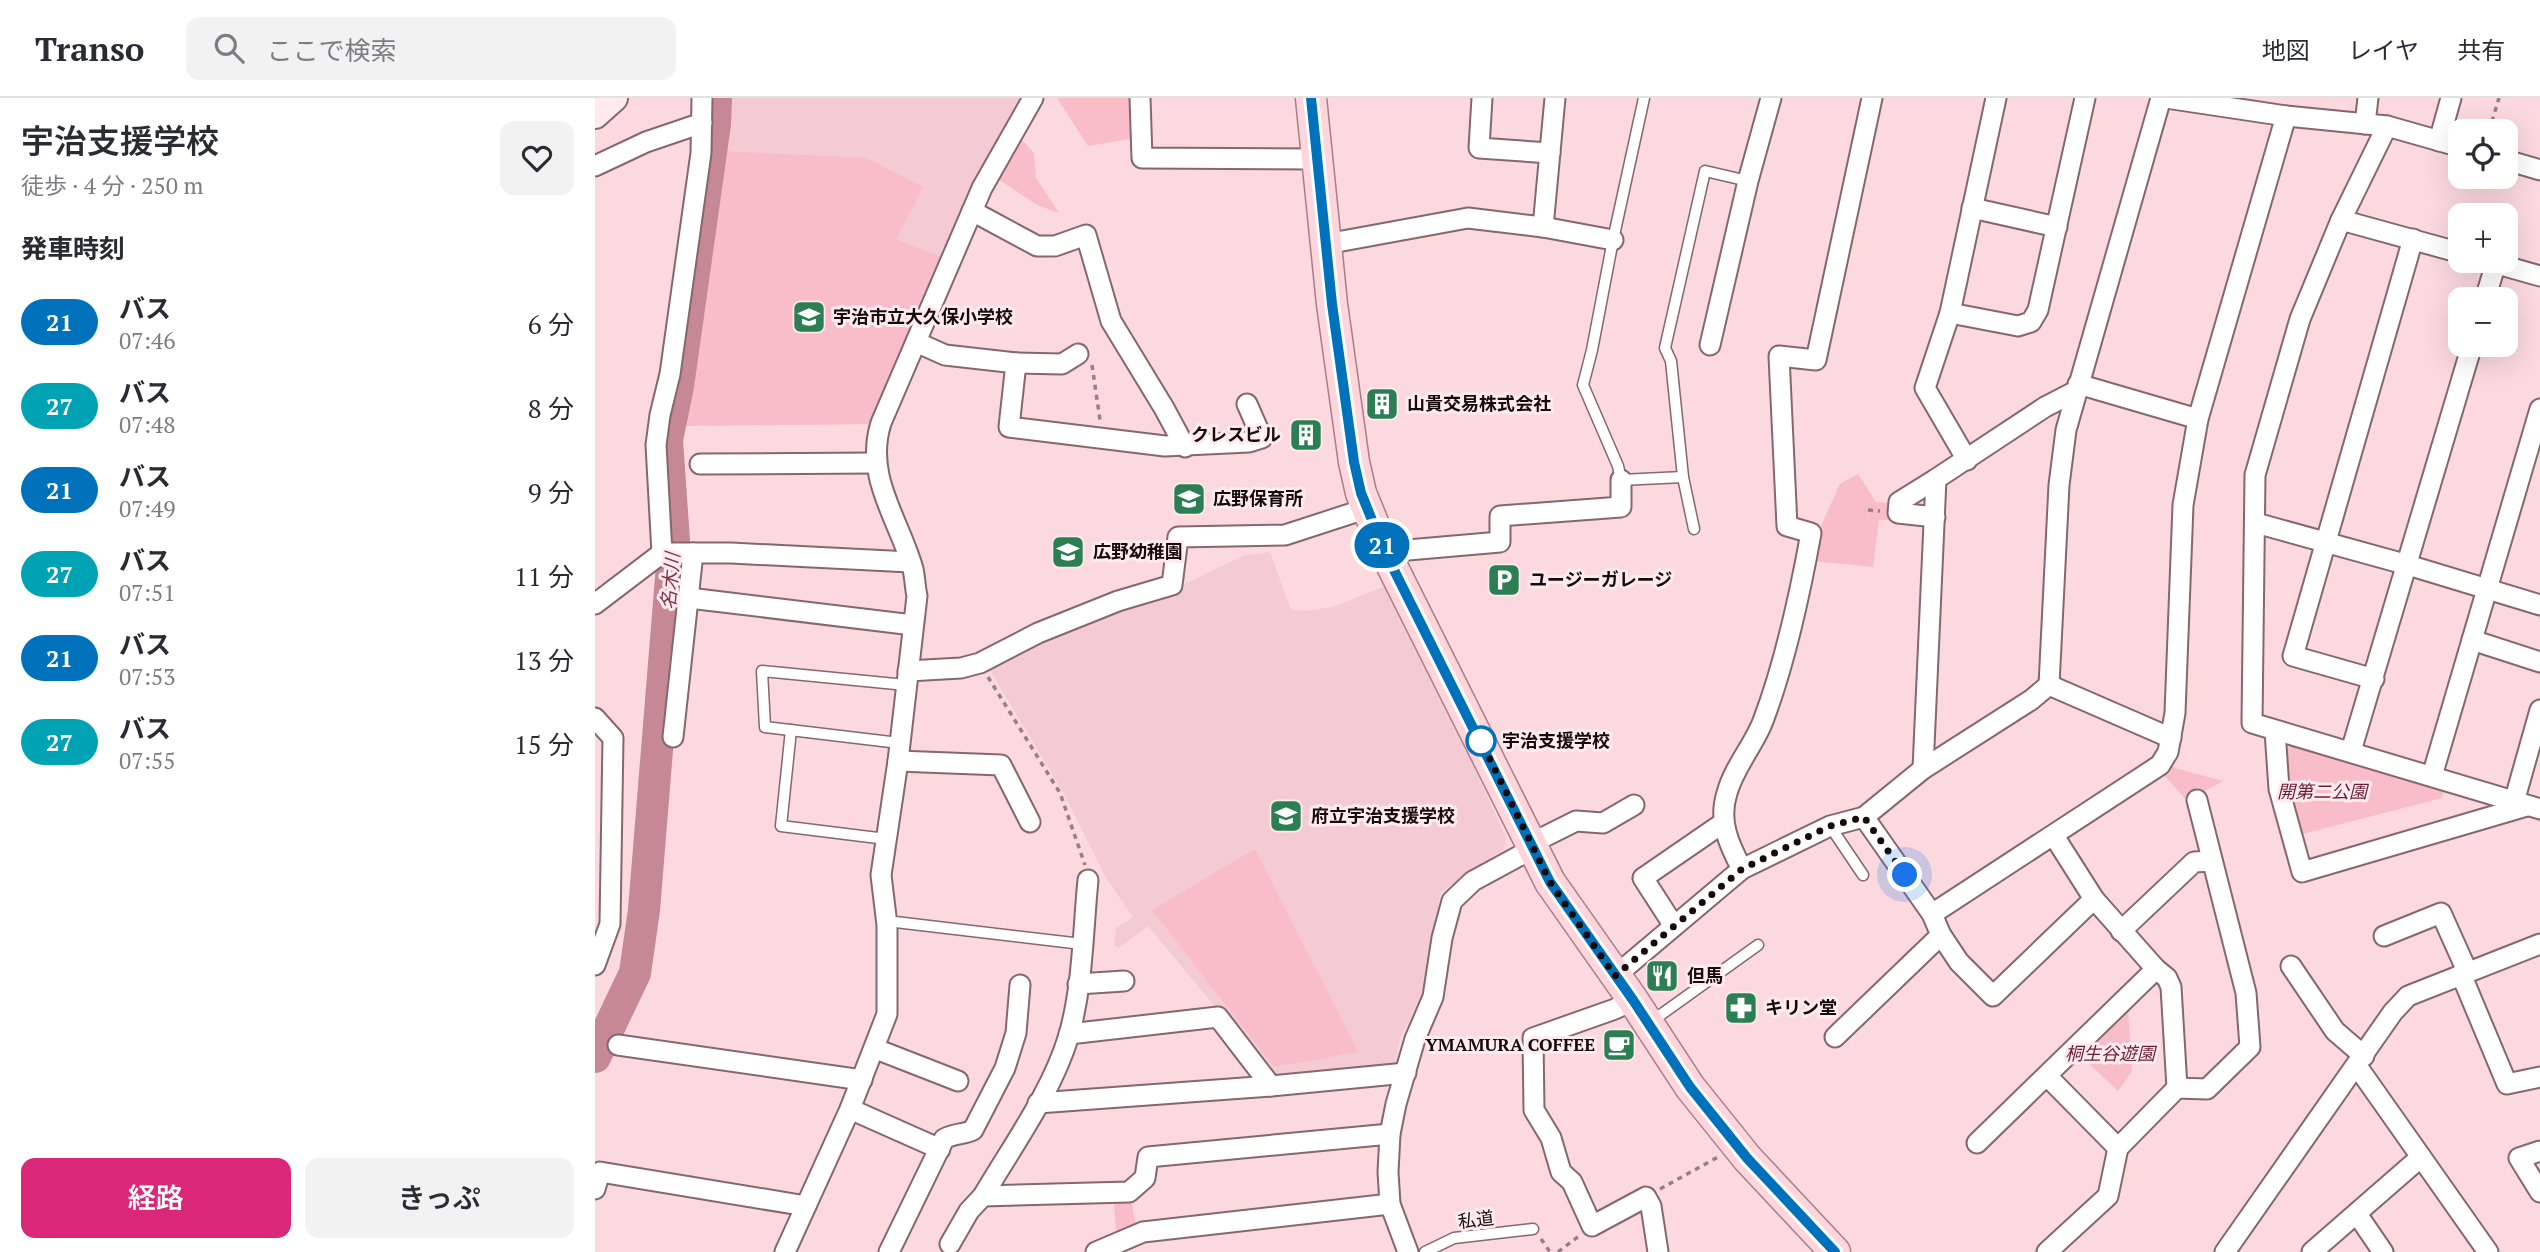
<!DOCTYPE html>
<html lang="ja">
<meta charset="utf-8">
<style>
:root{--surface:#fff;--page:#f2f2f3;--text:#2b2b33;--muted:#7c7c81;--line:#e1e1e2;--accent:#db2777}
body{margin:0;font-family:"PT Serif","Noto Sans JP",serif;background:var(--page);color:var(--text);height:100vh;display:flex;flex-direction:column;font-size:26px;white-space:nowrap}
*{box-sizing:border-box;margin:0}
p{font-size:23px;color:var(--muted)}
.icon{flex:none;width:38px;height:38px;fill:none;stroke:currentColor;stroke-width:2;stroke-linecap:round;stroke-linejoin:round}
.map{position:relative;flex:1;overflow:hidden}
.drawer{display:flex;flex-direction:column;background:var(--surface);width:595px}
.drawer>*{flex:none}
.badge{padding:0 14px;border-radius:23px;font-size:24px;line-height:46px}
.fabs{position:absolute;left:1853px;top:21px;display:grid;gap:14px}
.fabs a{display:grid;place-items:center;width:70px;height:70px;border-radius:14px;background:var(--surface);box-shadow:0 7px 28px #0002;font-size:35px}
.you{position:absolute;width:35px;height:35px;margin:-18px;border:5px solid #fff;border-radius:50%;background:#1a73e8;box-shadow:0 0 0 10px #1a73e833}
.map>.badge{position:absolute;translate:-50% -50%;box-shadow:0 0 0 4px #fff}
h2{padding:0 21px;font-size:26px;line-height:63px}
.round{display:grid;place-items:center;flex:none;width:74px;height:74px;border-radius:14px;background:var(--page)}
.summary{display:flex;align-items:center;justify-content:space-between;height:119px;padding:0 21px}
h1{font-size:33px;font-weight:600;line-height:52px}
.cta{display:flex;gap:14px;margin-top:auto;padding:14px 21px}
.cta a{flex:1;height:80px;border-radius:14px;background:var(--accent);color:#fff;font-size:28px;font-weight:600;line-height:80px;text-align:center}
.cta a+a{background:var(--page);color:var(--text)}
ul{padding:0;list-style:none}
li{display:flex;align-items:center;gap:21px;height:84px;padding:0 21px}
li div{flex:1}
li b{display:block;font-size:26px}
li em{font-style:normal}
li .badge{min-width:77px;font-weight:700;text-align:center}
header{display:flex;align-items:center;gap:42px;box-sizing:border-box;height:98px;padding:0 35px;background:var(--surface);border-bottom:2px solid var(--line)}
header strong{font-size:33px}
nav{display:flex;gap:38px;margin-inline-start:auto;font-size:24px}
.search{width:490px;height:63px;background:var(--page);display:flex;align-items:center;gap:18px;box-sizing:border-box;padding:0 24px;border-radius:14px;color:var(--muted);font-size:26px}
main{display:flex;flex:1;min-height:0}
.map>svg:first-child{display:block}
.built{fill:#f5cbd3}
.green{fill:#f8bdc8}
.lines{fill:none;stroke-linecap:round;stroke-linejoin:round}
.river{stroke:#c58894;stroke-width:32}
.lane-casing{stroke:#85676c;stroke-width:13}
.street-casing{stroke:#85676c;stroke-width:23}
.secondary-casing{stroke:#85676c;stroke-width:30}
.primary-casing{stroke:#ab7d86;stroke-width:33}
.path{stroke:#987f84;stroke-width:3.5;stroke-dasharray:5 5;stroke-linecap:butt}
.lane{stroke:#fff;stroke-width:10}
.street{stroke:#fff;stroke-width:19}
.secondary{stroke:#feebee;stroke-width:26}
.primary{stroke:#fdd6dd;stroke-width:30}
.line-casing{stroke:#fff;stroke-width:16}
.line{stroke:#0072bc;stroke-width:10}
.walk{stroke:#150a0c;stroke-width:7;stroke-dasharray:0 12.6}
.stop-dot{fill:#fff;stroke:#0072bc;stroke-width:3.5}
.labels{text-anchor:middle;stroke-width:6;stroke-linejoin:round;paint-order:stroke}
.poi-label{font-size:18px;font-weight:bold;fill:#150a0c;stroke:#ffeaee;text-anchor:start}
.stop-label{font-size:18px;font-weight:bold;fill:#150a0c;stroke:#ffeaee;text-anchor:start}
.park-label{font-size:18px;font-style:italic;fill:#691e34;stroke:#ffeaee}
.street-label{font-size:18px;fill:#150a0c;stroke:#ffeaee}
.water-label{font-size:19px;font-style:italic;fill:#7f3347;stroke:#ffeaee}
</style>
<header>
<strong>Transo</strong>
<div class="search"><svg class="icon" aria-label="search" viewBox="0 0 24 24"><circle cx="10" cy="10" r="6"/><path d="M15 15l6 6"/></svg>ここで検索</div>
<nav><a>地図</a><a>レイヤ</a><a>共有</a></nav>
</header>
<main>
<section class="drawer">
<div class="summary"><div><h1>宇治支援学校</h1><p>徒歩 · 4 分 · 250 m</p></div><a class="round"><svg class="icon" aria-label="heart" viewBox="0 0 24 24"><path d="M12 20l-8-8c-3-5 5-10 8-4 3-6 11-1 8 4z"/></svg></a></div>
<h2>発車時刻</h2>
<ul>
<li><span class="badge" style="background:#0072bc;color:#fff">21</span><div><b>バス</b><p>07:46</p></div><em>6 分</em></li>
<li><span class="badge" style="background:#00a3b4;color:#fff">27</span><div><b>バス</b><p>07:48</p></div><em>8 分</em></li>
<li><span class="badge" style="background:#0072bc;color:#fff">21</span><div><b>バス</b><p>07:49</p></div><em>9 分</em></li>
<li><span class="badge" style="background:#00a3b4;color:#fff">27</span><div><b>バス</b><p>07:51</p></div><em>11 分</em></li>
<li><span class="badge" style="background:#0072bc;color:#fff">21</span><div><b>バス</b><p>07:53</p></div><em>13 分</em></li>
<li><span class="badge" style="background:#00a3b4;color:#fff">27</span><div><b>バス</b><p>07:55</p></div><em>15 分</em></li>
</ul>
<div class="cta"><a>経路</a><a>きっぷ</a></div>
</section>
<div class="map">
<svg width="1945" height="1154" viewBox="0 0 1945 1154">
<rect width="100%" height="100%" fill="#fbd9df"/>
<g class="built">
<polygon points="130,0 428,0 369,118 275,326 84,328 98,277 126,53"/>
<polygon points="675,454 696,512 711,513 738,509 795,486 911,739 909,751 846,794 827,896 805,940 799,972 681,982 553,828 524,850 519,847 521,830 538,819 511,780 469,696 393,569 470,532 583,489 648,458"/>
</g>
<g class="green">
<polygon points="462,0 537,0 541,40 493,48"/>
<polygon points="426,41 439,55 441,80 464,115 442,107 403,81"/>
<polygon points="126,53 272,60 328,89 301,141 349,160 275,326 84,328 98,277"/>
<polygon points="1263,376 1281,404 1295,405 1293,422 1284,422 1278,469 1217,463 1217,429 1225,430 1245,386"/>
<polygon points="1697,648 1849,691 1847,700 1700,738 1688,653"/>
<polygon points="1576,664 1580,670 1628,683 1608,694 1607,699 1595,706 1567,675"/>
<polygon points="660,751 763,954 679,969 557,812"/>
<polygon points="1533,907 1537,973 1523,993 1484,956"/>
<polygon points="518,1096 535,1096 542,1134 522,1142"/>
</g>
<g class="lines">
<polyline class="river" points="0,959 40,875 49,812 79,443 72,342 83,288 120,26 121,0"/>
<defs>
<g id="lane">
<polyline points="1049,0 1018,142 997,252 988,287 1023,368 1026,382 1088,379"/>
<polyline points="1099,431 1088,379 1076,263 1070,250 1110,73 1153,83"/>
<polyline points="196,632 186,728 291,741"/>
<polyline points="304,645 170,629 167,573 311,587"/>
<polyline points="1235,728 1268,777"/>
<polyline points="292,823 487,846"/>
<polyline points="1057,923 1163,847"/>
<polyline points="830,1154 859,1140 938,1131"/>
</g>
<g id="street">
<polyline points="545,0 547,60 721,61"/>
<polyline points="887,0 884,50 955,55"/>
<polyline points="1571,0 1691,18 1792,28 1866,49"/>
<polyline points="1770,26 1773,0"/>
<polyline points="1792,28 1746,122 1705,221 1660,377 1657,625 1945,711"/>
<polyline points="1844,43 1856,0"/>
<polyline points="1911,62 1945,72"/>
<polyline points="0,68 51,44 107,25"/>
<polyline points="1377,110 1462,129"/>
<polyline points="377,113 442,148 460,148 491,137 516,223 569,310 590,349"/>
<polyline points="1746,122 1866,155"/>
<polyline points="948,129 960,0"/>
<polyline points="731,146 873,120 948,129 1018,142"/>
<polyline points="1892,163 1945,178"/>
<polyline points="1890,201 1901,165"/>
<polyline points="1355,215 1423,228 1436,224 1443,212 1490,0"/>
<polyline points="321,244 350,257 421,265 414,329 570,348 654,344 667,340 652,306"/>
<polyline points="1115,247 1153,83 1176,0"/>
<polyline points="421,265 467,266 483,256"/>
<polyline points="1483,286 1603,321"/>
<polyline points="1372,362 1330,290 1355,215 1401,0"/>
<polyline points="105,366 280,365"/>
<polyline points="1340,419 1303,415 1304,404 1341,381"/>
<polyline points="1661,425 1813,467 1945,507"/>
<polyline points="790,454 905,444 905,418 1026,409 1026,382"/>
<polyline points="67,455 136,455 315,464"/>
<polyline points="94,500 318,527"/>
<polyline points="0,506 67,455 61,347 65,317 75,276 106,55 107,0"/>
<polyline points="1877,542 1945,564"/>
<polyline points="313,573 366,570 385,565 443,535 523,503 577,487 583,439 690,437 773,410"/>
<polyline points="1779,581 1698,558 1818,141"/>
<polyline points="1454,587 1464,387 1471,332 1566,0"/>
<polyline points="0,620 18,640 15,826 0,867"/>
<polyline points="1680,633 1684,691 1707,774 1932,708"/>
<polyline points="78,639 98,455"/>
<polyline points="1756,653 1877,247"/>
<polyline points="303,663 406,667 435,724"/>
<polyline points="1328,671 1341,381 1450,309 1481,293"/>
<polyline points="1837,678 1945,311"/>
<polyline points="1919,704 1945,612"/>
<polyline points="1269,719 1337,816 1346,837 1364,864 1398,898 1499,801"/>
<polyline points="1459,738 1499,801 1561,871 1572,880 1576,889 1582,990"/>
<polyline points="935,746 981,723 1008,725 1039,707"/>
<path d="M1147,771c-13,-24 -24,-48 -15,-76 7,-26 27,-48 36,-72 22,-58 37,-127 48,-188l-24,-7 -8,-170 37,4 56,-262"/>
<polyline points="1337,816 1565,667 1573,654 1580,615 1588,407 1603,321 1691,18"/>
<polyline points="1079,828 1048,780 1128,725"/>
<polyline points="1526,833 1599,764 1617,763"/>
<polyline points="1789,838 1846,815 1872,873"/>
<polyline points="1696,868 1740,933 1769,958"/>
<polyline points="1866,876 1912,986 1945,979"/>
<polyline points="1020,878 1147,771 1235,728 1269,719 1328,671 1436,602 1454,587 1576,640"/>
<polyline points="483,886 529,883"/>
<polyline points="1038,902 1020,911 938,940 939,1012 956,1040 966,1074 977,1084 997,1128 1051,1099 1056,1108 1063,1154"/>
<polyline points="474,936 623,919 676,988"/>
<polyline points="1240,939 1346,837"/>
<polyline points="23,947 267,982"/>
<polyline points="281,951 363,983"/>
<polyline points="1762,968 1893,1154"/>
<polyline points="1452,978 1523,1050"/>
<polyline points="443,1005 676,988 811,975"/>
<polyline points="255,1011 345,1051"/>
<polyline points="1382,1045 1561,871"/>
<polyline points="1945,1053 1924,1060 1945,1094"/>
<polyline points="0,1091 5,1074 211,1108"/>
<polyline points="388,1098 534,1094 550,1080 553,1059 795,1036"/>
<polyline points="1762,1116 1788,1154"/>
<path d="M355,1146l19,-33 14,-15c30,-51 69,-104 86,-161 14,-50 14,-105 19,-155"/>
<path d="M190,1154l65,-143 37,-95v-89l-6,-50 17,-114 19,-165c-2,-9 -2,-18 -4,-27 -14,-50 -49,-92 -32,-146l101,-235 51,-90"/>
<path d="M294,1154l55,-113c10,-6 19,-4 29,-9l32,-62 11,-35 4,-48"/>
<polyline points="501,1154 548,1134 795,1106"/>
<polyline points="813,1154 795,1106 793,1074 795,1036 801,1006 820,941 838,899 847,840 857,803 878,783 937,751"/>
<polyline points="1452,1154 1513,1098 1523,1050 1582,990 1612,991 1655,949 1651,895 1602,702"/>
<polyline points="1630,1154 1798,914 1813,898 1945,846"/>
<polyline points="1717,1154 1826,1059"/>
</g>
<polyline id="secondary" points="0,17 19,0"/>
<polyline id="primary" points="716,0 737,206 759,364 766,395 790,454 955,784 1038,902 1095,989 1152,1060 1240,1154"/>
</defs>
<use href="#lane" class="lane-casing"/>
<use href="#street" class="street-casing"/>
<use href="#secondary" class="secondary-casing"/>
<use href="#primary" class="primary-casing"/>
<g class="path">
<polyline points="1894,33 1904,0"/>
<polyline points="497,267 505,322"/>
<polyline points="1273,412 1285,413"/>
<polyline points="393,579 465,695 490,767"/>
<polyline points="1065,1091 1123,1059"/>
<polyline points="946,1141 955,1154"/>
<polyline points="963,1154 984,1138"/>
</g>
<use href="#lane" class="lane"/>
<use href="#street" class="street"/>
<use href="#secondary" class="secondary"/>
<use href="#primary" class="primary"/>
</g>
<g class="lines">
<defs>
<polyline id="line" points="716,0 737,206 759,364 766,395 790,454 955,784 1038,902 1095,989 1152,1060 1240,1154"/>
</defs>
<use href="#line" class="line-casing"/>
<use href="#line" class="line"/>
<polyline class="walk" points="886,643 882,635 955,784 1020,878 1147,771 1235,728 1269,719 1310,777"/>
</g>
<defs>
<symbol id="school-square" viewBox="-11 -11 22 22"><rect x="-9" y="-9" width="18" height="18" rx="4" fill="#2b7f52" stroke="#ffeaee"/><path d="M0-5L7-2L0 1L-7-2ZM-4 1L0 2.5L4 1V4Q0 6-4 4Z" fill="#fff"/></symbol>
<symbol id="building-square" viewBox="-11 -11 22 22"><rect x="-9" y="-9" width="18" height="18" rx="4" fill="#2b7f52" stroke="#ffeaee"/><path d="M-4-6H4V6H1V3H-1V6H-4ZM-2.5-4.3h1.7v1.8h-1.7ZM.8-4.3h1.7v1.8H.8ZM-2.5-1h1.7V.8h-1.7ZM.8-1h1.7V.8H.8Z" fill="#fff"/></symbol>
<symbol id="parking-square" viewBox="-11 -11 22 22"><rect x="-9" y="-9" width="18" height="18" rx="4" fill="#2b7f52" stroke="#ffeaee"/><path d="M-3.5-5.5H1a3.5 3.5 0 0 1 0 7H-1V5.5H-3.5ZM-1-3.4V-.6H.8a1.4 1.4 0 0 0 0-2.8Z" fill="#fff"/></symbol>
<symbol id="restaurant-square" viewBox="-11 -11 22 22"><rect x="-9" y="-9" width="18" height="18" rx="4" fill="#2b7f52" stroke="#ffeaee"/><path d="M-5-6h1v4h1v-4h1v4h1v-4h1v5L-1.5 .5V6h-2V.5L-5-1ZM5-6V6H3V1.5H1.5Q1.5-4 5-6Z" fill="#fff"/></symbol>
<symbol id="pharmacy-square" viewBox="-11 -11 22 22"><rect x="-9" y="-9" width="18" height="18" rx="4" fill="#2b7f52" stroke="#ffeaee"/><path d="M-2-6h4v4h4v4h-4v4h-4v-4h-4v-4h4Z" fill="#fff"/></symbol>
<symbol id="cafe-square" viewBox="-11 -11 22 22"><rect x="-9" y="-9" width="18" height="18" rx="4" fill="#2b7f52" stroke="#ffeaee"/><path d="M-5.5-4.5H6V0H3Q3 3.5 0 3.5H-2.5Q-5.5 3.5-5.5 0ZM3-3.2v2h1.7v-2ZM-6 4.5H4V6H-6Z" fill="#fff"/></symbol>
</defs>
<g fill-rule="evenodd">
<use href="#school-square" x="195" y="200" width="38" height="38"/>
<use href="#building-square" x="768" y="287" width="38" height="38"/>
<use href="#building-square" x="692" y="318" width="38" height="38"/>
<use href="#school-square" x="575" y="382" width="38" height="38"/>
<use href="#school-square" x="454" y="435" width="38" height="38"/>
<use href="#parking-square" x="890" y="463" width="38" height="38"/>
<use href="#school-square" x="672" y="699" width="38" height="38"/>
<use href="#restaurant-square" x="1048" y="859" width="38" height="38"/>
<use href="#pharmacy-square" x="1127" y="891" width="38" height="38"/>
<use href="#cafe-square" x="1005" y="928" width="38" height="38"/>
</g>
<circle class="stop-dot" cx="886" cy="643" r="14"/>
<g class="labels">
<g class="poi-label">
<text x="238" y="225">宇治市立大久保小学校</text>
<text x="812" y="312">山貴交易株式会社</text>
<text x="686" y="343" text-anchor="end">クレスビル</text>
<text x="618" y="407">広野保育所</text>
<text x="498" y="460">広野幼稚園</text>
<text x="934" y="488">ユージーガレージ</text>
<text x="716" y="724">府立宇治支援学校</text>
<text x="1092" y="884">但馬</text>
<text x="1170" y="916">キリン堂</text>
<text x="1000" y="953" text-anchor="end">YMAMURA COFFEE</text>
</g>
<g class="stop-label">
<text x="907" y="649">宇治支援学校</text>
</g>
<g class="park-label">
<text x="1727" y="700">開第二公園</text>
<text x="1515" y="962">桐生谷遊園</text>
</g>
<g class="street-label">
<text transform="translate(881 1122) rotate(-7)" y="6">私道</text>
</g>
<g class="water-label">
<text transform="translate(75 483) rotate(-85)" y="7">名木川</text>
</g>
</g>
</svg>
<div class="fabs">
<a><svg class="icon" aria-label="locate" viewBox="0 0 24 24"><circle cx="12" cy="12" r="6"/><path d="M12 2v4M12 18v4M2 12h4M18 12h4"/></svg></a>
<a>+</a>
<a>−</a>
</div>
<div class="you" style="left:1310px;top:777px"></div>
<b class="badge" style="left:787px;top:447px;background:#0072bc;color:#fff">21</b>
</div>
</main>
